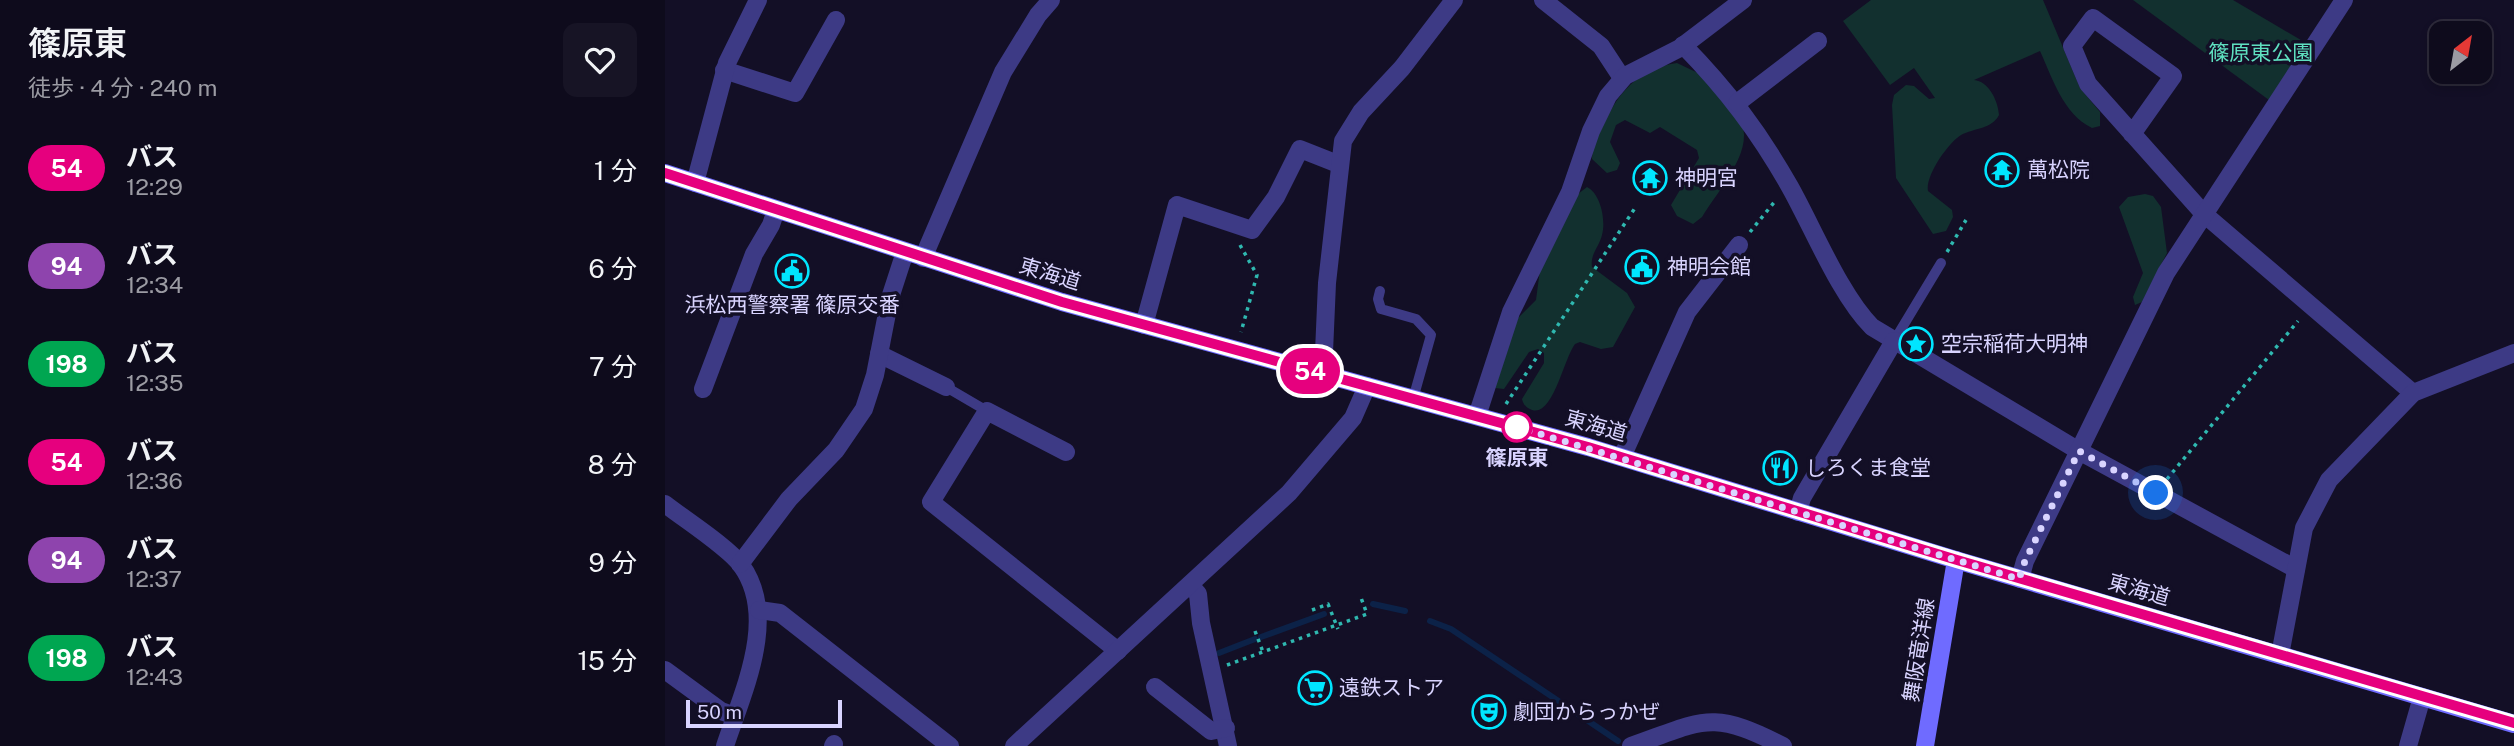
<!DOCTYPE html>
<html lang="ja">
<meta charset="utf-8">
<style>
:root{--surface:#0e0b1c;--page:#171425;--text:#f1f3f6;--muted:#9b9ba3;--line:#2e2b3b}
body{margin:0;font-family:"Public Sans","Noto Sans JP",sans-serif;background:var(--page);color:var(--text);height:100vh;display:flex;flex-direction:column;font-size:26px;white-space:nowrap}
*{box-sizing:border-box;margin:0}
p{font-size:23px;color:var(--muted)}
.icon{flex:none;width:38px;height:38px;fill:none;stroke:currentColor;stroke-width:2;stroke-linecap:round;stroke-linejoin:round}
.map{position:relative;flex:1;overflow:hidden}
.details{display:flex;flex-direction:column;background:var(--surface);width:665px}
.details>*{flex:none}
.badge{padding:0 14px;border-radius:23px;font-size:24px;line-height:46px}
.needle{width:46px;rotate:31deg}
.fabs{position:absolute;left:1764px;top:21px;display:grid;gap:14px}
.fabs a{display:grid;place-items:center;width:63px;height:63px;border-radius:14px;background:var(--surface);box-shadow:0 4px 10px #0003,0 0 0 2px var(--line);font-size:35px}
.scale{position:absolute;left:21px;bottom:18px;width:156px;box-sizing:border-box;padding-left:7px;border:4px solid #d9d4ff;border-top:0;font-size:19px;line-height:24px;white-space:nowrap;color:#d9d4ff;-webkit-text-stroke:5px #130f26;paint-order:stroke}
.you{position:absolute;width:35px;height:35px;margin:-18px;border:5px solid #fff;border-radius:50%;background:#1a73e8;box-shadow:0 0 0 10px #1a73e833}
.map>.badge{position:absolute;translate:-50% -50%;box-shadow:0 0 0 4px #fff}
.round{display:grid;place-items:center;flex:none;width:74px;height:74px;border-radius:14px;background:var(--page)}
.head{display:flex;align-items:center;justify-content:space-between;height:119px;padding:0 28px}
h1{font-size:33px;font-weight:600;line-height:52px}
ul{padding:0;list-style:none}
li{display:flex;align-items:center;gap:21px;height:98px;padding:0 28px}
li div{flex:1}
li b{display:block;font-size:26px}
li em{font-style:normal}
li .badge{min-width:77px;font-weight:700;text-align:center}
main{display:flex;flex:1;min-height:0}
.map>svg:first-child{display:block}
.green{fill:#12302f}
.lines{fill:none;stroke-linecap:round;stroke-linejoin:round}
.stream{stroke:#0c2248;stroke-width:6}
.path{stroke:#2fb8b0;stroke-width:3.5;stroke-dasharray:3.5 5;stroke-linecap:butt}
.lane{stroke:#3d3a85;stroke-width:10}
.street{stroke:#3d3a85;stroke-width:18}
.secondary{stroke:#6f6bff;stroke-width:18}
.line-casing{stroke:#fff;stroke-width:16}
.line{stroke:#e6007e;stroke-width:10}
.walk{stroke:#d9d4ff;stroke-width:7;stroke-dasharray:0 12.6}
.stop-dot{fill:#fff;stroke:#e6007e;stroke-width:3.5}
.labels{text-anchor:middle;stroke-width:7;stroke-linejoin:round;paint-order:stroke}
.park-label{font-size:21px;fill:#5fe0c0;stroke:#130f26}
.poi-label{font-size:21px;fill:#d9d4ff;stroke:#130f26;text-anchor:start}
.street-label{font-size:21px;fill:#d9d4ff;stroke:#130f26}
.stop-label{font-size:21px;font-weight:bold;fill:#d9d4ff;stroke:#130f26}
</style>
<main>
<section class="details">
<div class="head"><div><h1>篠原東</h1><p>徒歩 · 4 分 · 240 m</p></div><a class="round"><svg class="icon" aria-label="heart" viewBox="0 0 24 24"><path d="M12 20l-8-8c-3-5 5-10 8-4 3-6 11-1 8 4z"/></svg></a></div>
<ul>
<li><span class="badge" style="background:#e6007e;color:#fff">54</span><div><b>バス</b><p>12:29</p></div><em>1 分</em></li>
<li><span class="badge" style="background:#8e44ad;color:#fff">94</span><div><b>バス</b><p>12:34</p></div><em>6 分</em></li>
<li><span class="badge" style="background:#00a651;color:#fff">198</span><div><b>バス</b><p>12:35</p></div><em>7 分</em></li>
<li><span class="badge" style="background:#e6007e;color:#fff">54</span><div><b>バス</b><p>12:36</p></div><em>8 分</em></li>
<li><span class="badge" style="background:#8e44ad;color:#fff">94</span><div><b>バス</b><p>12:37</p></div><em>9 分</em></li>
<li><span class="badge" style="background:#00a651;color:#fff">198</span><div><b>バス</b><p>12:43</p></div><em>15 分</em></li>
</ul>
</section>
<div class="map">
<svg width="1849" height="746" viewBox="0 0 1849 746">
<rect width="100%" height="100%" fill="#130f26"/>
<g class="green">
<path d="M1206,0h172l37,88 20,24v14l-8,2c-29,-14 -40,-51 -52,-77l-66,29c14,1 24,20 25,35 -7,14 -25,13 -38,20 -13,8 -36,41 -33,56l24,19 1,7 -7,14 -13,3 -37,-56 -4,-73 2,-10 12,-10 8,1 15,13 6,-1 -21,-30 -24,17 -47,-64z"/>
<polygon points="1468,0 1568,0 1641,43 1604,100"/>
<path d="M1012,63l23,11 42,50c11,29 -25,68 -40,93l-9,7 -16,-8 -6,-11 28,-47 -2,-8 -37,-23 -10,6 -25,-13 -9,5 -6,17 10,21 -3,7 -10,3 -15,-14c0,-11 5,-21 10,-31 15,-34 35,-59 75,-65z"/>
<path d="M922,187c14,7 19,34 15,48 -3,12 -12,19 -10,32l35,26 8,14 -22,40 -12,2 -21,-7 -5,2c-11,14 -22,73 -43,66 -6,-2 -9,-6 -10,-11l22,-36v-10l-6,-4 -9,3 -25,37 -9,-1 22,-69 19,-19 4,-30 38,-76z"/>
<polygon points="1480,194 1488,196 1496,207 1502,253 1477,302 1470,305 1468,297 1478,273 1454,207 1463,197"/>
</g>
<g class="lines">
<g class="stream">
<polyline points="708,604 740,611"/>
<polyline points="765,621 786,629 953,741"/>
<polyline points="596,637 659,614"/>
<polyline points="554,653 590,639"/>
</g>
<g class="path">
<polyline points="1085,232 1111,200"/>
<polyline points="575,245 592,275 576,332"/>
<polyline points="1282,252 1301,220"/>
<polyline points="841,404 970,208"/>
<polyline points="1502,479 1633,321"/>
<polyline points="647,610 663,604 673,629"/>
<polyline points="590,631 598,652"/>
<polyline points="562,665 702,614 695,595"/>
</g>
<g class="lane">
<polyline points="715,291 713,299 716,309 751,319 766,335 748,399"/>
<polyline points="1229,341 1276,263"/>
<polyline points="281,387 322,411"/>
</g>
<g class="street">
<polyline points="878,0 936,46 957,78"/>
<path d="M1018,45c44,45 76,87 107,142 23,41 50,108 82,140l207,124 217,118"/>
<polyline points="59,70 130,93 171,20"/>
<polyline points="1072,103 1153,41"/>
<polyline points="1467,134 1508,76 1428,18 1407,46 1423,84 1539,214 1748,393"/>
<polyline points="30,183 62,63 93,0"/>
<polyline points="258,258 338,72 373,15 386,0"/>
<polyline points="479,325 512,205 587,230 611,197 635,149 673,164"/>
<polyline points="214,354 281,387"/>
<polyline points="654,373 659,352 662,283 678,141 696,112 737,68 789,0"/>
<polyline points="38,389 89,254 106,225 111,210"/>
<polyline points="812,416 846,312 905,192 926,131 943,96 960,76 1015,48 1078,0"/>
<polyline points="401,452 322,411 266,502 453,651"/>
<polyline points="957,457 1022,312 1074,245"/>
<path d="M0,504c19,15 63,43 76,61 38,52 2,126 -16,181"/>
<polyline points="1133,512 1137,498 1229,341"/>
<polyline points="75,564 124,499 171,450 199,409 210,375 225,298 240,252"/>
<polyline points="1355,579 1360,561 1501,273 1679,0"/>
<polyline points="525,585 533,594 536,623 563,746"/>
<polyline points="94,610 115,613 285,746"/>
<polyline points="1615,655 1639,528 1664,480 1748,393 1849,353"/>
<polyline points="0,670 56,711 70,716"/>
<polyline points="490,687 546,731 561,728"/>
<polyline points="168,746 169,744"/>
<polyline points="349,746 624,493 688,418 702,386"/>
<path d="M966,746c74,-26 79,-37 152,0"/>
<polyline points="1743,746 1757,697"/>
</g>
<g class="secondary">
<polyline points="0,173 397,302 923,447 1291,560 1849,724"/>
<polyline points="1260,746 1291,560"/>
</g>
</g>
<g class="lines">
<defs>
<polyline id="line" points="0,173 397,302 923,447 1292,560 1849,723"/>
</defs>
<use href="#line" class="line-casing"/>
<use href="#line" class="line"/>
<polyline class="walk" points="852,427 1354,579 1360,561 1414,451 1491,493"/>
</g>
<defs>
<symbol id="temple-ring" viewBox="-11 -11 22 22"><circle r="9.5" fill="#130f26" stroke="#00e5ff" stroke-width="1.5"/><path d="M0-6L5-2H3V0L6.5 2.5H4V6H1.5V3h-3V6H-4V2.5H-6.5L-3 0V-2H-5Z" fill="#00e5ff"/></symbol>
<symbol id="civic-ring" viewBox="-11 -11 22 22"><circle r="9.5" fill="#130f26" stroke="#00e5ff" stroke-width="1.5"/><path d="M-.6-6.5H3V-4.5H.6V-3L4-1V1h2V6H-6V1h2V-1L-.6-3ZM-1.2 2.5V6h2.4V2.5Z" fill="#00e5ff"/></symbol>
<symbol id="sight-ring" viewBox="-11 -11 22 22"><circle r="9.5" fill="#130f26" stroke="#00e5ff" stroke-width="1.5"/><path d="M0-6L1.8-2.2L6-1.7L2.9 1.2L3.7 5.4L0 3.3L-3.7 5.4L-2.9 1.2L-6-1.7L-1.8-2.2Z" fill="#00e5ff"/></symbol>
<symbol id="restaurant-ring" viewBox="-11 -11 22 22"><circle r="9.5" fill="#130f26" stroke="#00e5ff" stroke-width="1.5"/><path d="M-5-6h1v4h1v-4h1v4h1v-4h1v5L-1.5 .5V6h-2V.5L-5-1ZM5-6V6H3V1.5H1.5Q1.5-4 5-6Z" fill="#00e5ff"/></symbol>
<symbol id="supermarket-ring" viewBox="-11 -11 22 22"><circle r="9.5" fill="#130f26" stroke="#00e5ff" stroke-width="1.5"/><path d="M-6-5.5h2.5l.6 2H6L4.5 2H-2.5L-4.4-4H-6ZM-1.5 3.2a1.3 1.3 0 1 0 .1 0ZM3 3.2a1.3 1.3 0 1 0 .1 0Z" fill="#00e5ff"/></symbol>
<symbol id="theatre-ring" viewBox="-11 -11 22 22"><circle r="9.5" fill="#130f26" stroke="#00e5ff" stroke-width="1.5"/><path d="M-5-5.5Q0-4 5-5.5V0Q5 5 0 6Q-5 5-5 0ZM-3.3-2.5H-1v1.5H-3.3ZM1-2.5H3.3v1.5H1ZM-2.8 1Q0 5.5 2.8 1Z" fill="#00e5ff"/></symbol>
</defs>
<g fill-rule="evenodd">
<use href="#temple-ring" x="1318" y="151" width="38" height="38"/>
<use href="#temple-ring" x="966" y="159" width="38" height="38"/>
<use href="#civic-ring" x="958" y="248" width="38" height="38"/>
<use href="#civic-ring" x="108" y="252" width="38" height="38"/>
<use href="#sight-ring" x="1232" y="325" width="38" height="38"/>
<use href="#restaurant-ring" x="1096" y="449" width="38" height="38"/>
<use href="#supermarket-ring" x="631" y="669" width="38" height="38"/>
<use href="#theatre-ring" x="805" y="693" width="38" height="38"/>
</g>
<circle class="stop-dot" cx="852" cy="427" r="14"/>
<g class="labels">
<g class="park-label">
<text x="1596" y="60">篠原東公園</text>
</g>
<g class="poi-label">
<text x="1362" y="177">萬松院</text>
<text x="1010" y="185">神明宮</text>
<text x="1002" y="274">神明会館</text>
<text x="127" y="312" text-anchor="middle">浜松西警察署 篠原交番</text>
<text x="1276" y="351">空宗稲荷大明神</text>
<text x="1140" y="475">しろくま食堂</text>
<text x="674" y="695">遠鉄ストア</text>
<text x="848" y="719">劇団からっかぜ</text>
</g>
<g class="street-label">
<text transform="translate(385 274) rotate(17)" y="7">東海道</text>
<text transform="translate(931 426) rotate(16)" y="7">東海道</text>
<text transform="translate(1474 590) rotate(16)" y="7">東海道</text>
<text transform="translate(1254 650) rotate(-81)" y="7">舞阪竜洋線</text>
</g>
<g class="stop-label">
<text x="852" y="465">篠原東</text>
</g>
</g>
</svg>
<div class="fabs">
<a><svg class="needle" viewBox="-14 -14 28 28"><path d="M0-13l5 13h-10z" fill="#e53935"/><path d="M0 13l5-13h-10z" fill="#9b9ba3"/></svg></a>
</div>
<div class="scale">50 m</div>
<div class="you" style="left:1491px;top:493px"></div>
<b class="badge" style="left:645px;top:371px;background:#e6007e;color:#fff">54</b>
</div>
</main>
